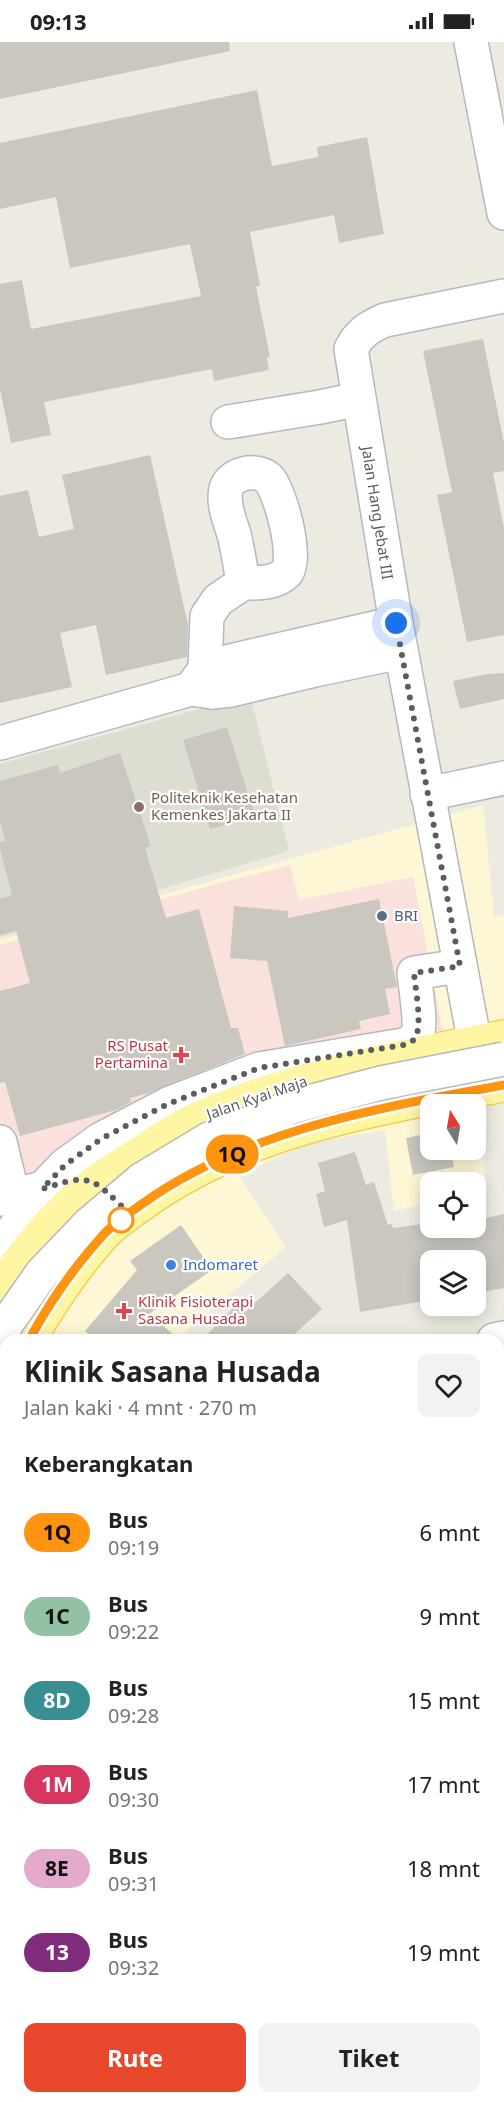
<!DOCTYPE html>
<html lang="id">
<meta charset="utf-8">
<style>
:root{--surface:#fff;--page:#f2f2f2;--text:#222;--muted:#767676;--accent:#e8472b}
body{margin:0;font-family:"Noto Sans",sans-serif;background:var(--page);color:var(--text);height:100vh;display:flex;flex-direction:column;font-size:22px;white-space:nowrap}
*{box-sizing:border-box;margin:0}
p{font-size:20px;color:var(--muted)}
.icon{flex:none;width:33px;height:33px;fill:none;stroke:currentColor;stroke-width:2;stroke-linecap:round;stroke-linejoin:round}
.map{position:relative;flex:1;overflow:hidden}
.side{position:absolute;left:0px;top:1292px;width:504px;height:770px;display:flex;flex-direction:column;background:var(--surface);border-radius:18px 18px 0 0;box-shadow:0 3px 15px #0003}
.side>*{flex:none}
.badge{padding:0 12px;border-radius:20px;font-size:21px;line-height:39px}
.needle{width:39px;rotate:349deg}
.fabs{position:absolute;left:420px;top:1052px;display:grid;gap:12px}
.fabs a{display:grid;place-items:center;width:66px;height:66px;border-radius:12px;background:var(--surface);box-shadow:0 3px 15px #0003;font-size:30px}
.you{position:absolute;width:30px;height:30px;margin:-15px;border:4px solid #fff;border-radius:50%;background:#1a73e8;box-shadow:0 0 0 9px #1a73e833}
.map>.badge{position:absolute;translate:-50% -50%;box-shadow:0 0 0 3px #fff}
h2{padding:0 24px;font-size:22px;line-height:54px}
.round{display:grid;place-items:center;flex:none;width:63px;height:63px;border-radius:12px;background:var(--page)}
.head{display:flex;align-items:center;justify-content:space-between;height:102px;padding:0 24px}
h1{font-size:28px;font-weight:700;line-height:45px}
.action{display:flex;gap:12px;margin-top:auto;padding:12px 24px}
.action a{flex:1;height:69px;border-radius:12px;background:var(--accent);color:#fff;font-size:24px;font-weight:700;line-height:69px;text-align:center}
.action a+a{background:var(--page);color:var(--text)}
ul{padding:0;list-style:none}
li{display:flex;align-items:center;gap:18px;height:84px;padding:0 24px}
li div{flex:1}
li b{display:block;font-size:22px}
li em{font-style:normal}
li .badge{min-width:66px;font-weight:700;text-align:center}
.status{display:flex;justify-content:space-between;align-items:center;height:42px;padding:0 30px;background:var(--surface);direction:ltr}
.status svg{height:16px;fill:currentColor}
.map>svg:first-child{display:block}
.commercial{fill:#fdf7d5}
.education{fill:#deddd2}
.medical{fill:#fbe1dc}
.building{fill:#c9c7c0}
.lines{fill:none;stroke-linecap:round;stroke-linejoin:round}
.minor-casing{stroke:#b6b8be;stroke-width:36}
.major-casing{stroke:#f0d056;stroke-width:36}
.minor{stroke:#fff;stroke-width:33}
.major{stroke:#fff6a4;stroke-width:33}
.minor-bridge-casing{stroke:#b6b8be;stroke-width:36;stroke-linecap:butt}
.minor-bridge{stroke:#fff;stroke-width:33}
.line-casing{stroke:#fff;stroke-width:14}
.line{stroke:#ff9410;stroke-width:9}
.walk{stroke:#595d62;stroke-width:6;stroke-dasharray:0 10.8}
.education-dot{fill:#8d6e63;stroke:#fff;stroke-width:2}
.service-dot{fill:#5c6f8a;stroke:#fff;stroke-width:2}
.health-dot{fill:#e0444e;stroke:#fff;stroke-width:2}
.stop-dot{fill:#fff;stroke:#ff9410;stroke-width:3}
.shop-dot{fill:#3f7fe0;stroke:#fff;stroke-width:2}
.labels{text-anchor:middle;stroke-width:4.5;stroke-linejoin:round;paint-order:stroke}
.street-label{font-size:15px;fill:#595d62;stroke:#fff}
.education-label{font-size:15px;fill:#785e54;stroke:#fff;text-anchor:start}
.service-label{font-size:15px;fill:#4e5e75;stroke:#fff;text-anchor:start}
.health-label{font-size:15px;fill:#be3a42;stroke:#fff;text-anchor:end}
.shop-label{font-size:15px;fill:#366cbe;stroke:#fff;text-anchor:start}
</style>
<div class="status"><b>09:13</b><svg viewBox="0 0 49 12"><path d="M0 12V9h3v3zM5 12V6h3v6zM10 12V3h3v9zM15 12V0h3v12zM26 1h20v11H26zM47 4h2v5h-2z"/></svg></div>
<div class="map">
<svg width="504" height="2060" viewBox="0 0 504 2060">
<rect width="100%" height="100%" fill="#edebe1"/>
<polygon class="commercial" points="483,763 494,875 504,873 504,1061 476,1067 476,1062 430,1062 430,1107 476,1107 476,1072 487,1147 476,1150 476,1140 430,1140 430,1161 394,1169 385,1088 308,1101 239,1134 286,1205 189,1286 180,1297 6,1298 6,1653 0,1651 0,898"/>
<polygon class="education" points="250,653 289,809 0,895 0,722"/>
<polygon class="medical" points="290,823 299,858 413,835 444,995 0,1230 0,903 198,847"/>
<g class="building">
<polygon points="0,0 229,0 230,9 0,57"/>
<polygon points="257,48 272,124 318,115 317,105 367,95 384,192 339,201 334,173 250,190 260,244 256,245 270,315 267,316 269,328 214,339 212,327 44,360 51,393 11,401 0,347 0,242 22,238 31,287 201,254 190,202 70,226 56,155 0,167 0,101"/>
<polygon points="483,297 504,401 504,429 493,431 504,486 504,593 467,600 437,453 452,450 423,309"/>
<polygon points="150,413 188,583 187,615 106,633 96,583 60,591 72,645 0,661 0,454 28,448 39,495 74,487 62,433"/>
<polygon points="504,631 504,657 460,667 453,639 487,632"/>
<polygon points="227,685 255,774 210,787 183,698"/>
<polygon points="120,711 151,804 145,806 166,876 199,867 231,986 238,986 245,1012 149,1051 130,1056 131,1060 116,1068 20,1094 5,1040 0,1041 0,949 30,941 16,889 0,893 0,857 12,853 0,807 0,800 5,799 0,779 0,739 58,723 60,731"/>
<polygon points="379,857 397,945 385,947 390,972 359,979 361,987 285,1004 267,919 230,916 234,864 288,869 288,876"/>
<polygon points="430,1091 430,1107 451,1107 454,1125 413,1133 406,1096"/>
<polygon points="355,1110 366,1143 374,1140 388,1183 392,1182 393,1186 430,1181 430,1185 476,1185 476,1178 504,1172 504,1246 476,1251 476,1218 430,1218 430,1258 360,1270 347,1178 324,1185 316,1152 325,1149 318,1121"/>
<polygon points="181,1183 212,1228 149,1272 180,1298 95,1298 85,1289 137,1228 130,1219"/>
<polygon points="288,1231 322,1267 288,1298 202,1298 237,1262 245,1270"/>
</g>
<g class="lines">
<defs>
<g id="minor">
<polyline points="471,0 504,171"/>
<polyline points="228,380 320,365 359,357"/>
<polyline points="193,644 205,627 230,619 396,581"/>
<path d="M212,650l-7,-23 2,-53 11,-16 25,-17c-2,-15 -5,-30 -8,-45 -4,-15 -13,-33 -9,-49 4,-16 30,-21 42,-11 12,11 31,82 18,95 -11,11 -29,10 -43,10"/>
<polyline points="0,701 191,647 212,650 231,648 315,628 401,610"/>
<polyline points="427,752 504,736"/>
<path d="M480,1029l-84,-448 -45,-274c8,-16 18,-22 34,-29l119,-24"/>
<polyline points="0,1100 13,1154"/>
<polyline points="0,1157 50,1144"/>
<path d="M0,1207l42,-60 23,-24 36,-26 67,-35 91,-35 144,-24c5,-2 10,-3 13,-7 7,-12 -1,-51 -2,-65l46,-7"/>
<polyline points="494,1298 504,1296"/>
<polyline points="498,1486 504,1484"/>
<polyline points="498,1658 504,1657"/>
<polyline points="498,1867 504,1860"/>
<polyline points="137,2055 138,2060"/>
<polyline points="332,2055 332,2060"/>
</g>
<g id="major">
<path d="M0,1246c26,-39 59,-79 97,-107 15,-11 31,-20 46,-30 19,-13 41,-27 63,-36 94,-40 198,-59 298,-78"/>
<path d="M29,1298c21,-37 46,-74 74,-105 11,-12 26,-22 39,-31 104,-76 239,-97 362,-119"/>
<polyline points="0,1350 6,1338"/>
</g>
</defs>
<use href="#minor" class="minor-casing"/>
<use href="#major" class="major-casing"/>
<use href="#minor" class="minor"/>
<use href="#major" class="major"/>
<defs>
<polyline id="minor-bridge" points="0,1291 42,1231 90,1181 141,1138 209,1097 294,1064 381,1041 504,1017"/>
</defs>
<use href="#minor-bridge" class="minor-bridge-casing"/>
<use href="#minor-bridge" class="minor-bridge"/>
</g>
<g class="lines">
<defs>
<path id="line" d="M29,1298c20,-37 46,-74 74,-105 11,-12 26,-22 39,-31 102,-74 240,-97 362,-119"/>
</defs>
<use href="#line" class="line-casing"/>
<use href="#line" class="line"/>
<path class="walk" d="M121,1178l8,-7c-38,-35 -35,-41 -87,-24l23,-24 36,-26 67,-35 91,-36 144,-23c5,-2 10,-3 12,-7 8,-12 0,-51 -1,-65l46,-7 -64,-343"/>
</g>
<circle class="education-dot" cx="139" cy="765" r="6"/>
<circle class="service-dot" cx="382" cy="874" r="6"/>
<g class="health-dot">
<path d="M178 1004h6v6h6v6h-6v6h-6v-6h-6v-6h6z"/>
<path d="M121 1260h6v6h6v6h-6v6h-6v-6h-6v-6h6z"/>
</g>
<circle class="stop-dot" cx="121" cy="1178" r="12"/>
<circle class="shop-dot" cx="171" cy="1223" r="6"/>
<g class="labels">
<g class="street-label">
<text transform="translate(377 471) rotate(81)" y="5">Jalan Hang Jebat III</text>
<text transform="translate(257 1056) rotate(-19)" y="5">Jalan Kyai Maja</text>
</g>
<g class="education-label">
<text x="151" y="761">Politeknik Kesehatan<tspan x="151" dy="17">Kemenkes Jakarta II</tspan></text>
</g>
<g class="service-label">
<text x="394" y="879">BRI</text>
</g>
<g class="health-label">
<text x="168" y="1009">RS Pusat<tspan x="168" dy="17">Pertamina</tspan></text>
<text x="138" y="1265" text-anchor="start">Klinik Fisioterapi<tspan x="138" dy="17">Sasana Husada</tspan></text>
</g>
<g class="shop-label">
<text x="183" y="1228">Indomaret</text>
</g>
</g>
</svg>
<div class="fabs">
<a><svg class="needle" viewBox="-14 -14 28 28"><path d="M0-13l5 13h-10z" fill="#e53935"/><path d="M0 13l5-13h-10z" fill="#767676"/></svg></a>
<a><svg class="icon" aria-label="locate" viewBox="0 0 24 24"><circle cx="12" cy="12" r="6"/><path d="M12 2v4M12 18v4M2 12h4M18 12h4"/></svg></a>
<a><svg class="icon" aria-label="layers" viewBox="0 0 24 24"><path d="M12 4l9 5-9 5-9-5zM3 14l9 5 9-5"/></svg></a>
</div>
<div class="you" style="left:396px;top:581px"></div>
<b class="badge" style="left:232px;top:1112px;background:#ff9410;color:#111">1Q</b>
<section class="side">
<div class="head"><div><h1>Klinik Sasana Husada</h1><p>Jalan kaki · 4 mnt · 270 m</p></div><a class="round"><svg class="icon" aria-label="heart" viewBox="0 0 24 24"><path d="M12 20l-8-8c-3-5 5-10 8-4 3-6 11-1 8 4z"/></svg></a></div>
<h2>Keberangkatan</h2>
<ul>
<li><span class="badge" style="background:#ff9410;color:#111">1Q</span><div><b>Bus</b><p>09:19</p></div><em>6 mnt</em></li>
<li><span class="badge" style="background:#93c1a4;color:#111">1C</span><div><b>Bus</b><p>09:22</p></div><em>9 mnt</em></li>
<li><span class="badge" style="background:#378f93;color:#fff">8D</span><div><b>Bus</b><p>09:28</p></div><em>15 mnt</em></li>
<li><span class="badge" style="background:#d6375f;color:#fff">1M</span><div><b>Bus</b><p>09:30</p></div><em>17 mnt</em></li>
<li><span class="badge" style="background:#e3aacd;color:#111">8E</span><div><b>Bus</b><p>09:31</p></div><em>18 mnt</em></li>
<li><span class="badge" style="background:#802b7c;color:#fff">13</span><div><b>Bus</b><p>09:32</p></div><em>19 mnt</em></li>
</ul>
<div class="action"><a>Rute</a><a>Tiket</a></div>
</section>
</div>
